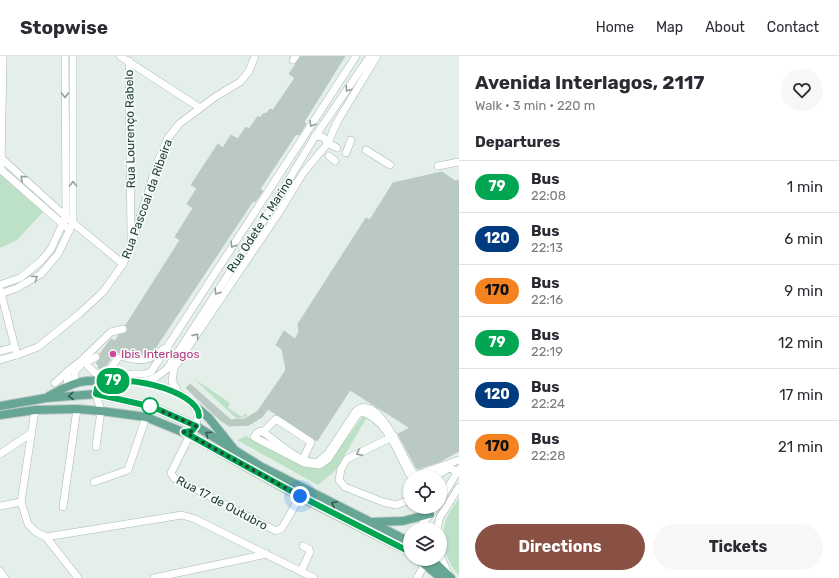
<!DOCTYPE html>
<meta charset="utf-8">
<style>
:root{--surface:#fff;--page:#f7f7f7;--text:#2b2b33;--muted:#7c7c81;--line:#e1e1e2;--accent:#885144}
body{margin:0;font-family:Rubik,sans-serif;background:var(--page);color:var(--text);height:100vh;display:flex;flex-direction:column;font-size:15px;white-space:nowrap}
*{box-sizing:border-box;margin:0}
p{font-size:13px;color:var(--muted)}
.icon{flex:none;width:22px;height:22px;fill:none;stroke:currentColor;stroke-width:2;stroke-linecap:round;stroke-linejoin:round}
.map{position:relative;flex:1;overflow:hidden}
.details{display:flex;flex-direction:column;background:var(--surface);width:380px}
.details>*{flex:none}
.badge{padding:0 8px;border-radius:13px;font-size:14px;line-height:26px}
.buttons{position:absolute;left:403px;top:414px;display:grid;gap:8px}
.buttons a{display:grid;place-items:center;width:44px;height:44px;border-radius:50%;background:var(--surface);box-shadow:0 1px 3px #0004;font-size:20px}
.you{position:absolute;width:20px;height:20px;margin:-10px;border:3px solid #fff;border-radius:50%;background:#1a73e8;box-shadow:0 0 0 6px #1a73e833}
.map>.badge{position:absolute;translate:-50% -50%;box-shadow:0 0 0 2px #fff}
h2{padding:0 16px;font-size:15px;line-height:36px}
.round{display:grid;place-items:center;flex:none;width:42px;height:42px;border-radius:21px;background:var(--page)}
.summary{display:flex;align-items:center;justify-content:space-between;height:68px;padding:0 16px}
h1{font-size:19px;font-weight:700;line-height:30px}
.primary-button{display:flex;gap:8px;margin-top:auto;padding:8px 16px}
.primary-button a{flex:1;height:46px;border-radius:24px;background:var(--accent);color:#fff;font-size:16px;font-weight:700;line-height:46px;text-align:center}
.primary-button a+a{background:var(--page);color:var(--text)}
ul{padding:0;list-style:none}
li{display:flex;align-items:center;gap:12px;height:52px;padding:0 16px;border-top:1px solid var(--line)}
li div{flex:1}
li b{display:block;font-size:15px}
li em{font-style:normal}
li .badge{min-width:44px;font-weight:700;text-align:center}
header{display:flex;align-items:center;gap:24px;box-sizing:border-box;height:56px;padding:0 20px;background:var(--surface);border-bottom:1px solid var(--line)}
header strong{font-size:19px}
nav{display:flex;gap:22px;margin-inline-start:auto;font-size:14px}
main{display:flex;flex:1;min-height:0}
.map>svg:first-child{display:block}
.green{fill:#bde1c6}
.building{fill:#bacac3;stroke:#b7c9c1}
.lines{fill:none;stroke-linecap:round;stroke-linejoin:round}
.minor-casing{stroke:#a7b8b1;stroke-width:8}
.major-casing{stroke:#c1cac8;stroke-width:10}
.minor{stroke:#fff;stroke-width:7}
.major{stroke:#67a695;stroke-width:8}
.oneway{stroke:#91a09c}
.oneway2{stroke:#345b50}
.line-casing{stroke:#fff;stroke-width:9}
.line{stroke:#00a651;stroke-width:6}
.walk{stroke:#234239;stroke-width:4;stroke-dasharray:0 7.2}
.hotel-dot{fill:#d1479c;stroke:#f6fbf8;stroke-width:1.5}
.stop-dot{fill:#fff;stroke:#00a651;stroke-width:2}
.labels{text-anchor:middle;stroke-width:3.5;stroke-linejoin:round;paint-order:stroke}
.street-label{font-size:12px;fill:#234239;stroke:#f6fbf8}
.hotel-label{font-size:12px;fill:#b23c85;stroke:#f6fbf8;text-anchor:start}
</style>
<header>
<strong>Stopwise</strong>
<nav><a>Home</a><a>Map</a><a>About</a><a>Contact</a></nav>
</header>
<main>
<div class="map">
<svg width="459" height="522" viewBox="0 0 459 522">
<rect width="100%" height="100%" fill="#e5efea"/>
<g class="green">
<polygon points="0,117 43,156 17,184 0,192"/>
<polygon points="193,322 230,347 228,352 242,361 245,357 248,360 237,363"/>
<polygon points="364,359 367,361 336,414 318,429 237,384 246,380 301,409 316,412 333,400"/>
<path d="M459,442v77c-13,-13 -19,-34 -14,-52 2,-9 9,-17 14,-25z"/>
</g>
<g class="building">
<polygon points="301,0 345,0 304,66 306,68 299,79 296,78 260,133 263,135 255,146 253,145 154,294 141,299 125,296 116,297 113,299 104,313 98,312 99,309 96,307 100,303 100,298 111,283 115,285 119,279 127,276 128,272 126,269 180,184 175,181 193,152 187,148 197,132 191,129 218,88 223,92 231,79 238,83 246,71 249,73 258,60 260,62 264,57 266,58 270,53 273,54 295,22 289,18"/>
<polygon points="442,116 455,125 459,124 459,395 439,406 417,413 398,378 410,372 350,334 317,385 268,353 262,361 249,369 229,370 220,364 186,332 190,328 231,364 245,363 258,355 286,314 282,293 276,289 284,275 295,283 299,276 298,268 366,162 370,164 393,127"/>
</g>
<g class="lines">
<defs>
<g id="minor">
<polyline points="120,0 200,52"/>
<polyline points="293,4 296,0"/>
<polyline points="129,5 131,183"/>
<polyline points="315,80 323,81 328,87 337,92"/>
<polyline points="366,94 390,109"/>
<polyline points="346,97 351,84"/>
<polyline points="329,100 335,105"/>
<polyline points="0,101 73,167 123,208"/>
<polyline points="438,110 459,106"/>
<polyline points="0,113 66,171"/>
<polyline points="1,114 3,0"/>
<polyline points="0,229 20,222 41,205 51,193 66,160 65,0"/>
<polyline points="0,233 17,299"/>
<polyline points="0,238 17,232 41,218 58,198 73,167 73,0"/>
<polyline points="0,295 15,291"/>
<path d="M124,301c18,5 26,4 39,-8"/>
<polyline points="84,302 111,276 123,273"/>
<polyline points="0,304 17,299 38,291 79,258 103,236 123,208 131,190 158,105 168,82 179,68 215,41 240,26 249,15 255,0"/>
<polyline points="88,305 96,301"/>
<polyline points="86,308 95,317 99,318 144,318 151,316 356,0"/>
<polyline points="107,318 118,302"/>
<polyline points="141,326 155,322 167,313 273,150 314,82 370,0"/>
<polyline points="55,327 68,315"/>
<polyline points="74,327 75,315 80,310"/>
<polyline points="67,330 68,315 82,304"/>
<polyline points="179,338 172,325 174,312 280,155 303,117 328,87 337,66 377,0"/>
<polyline points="35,354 21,446 28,468 36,476 46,481 78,522"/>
<polyline points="263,376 276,363 311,386 303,403"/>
<polyline points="190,379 171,417 174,422 276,475 282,472 300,441"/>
<polyline points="394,380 347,403 341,413 339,424 345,431 383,446 396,449 410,444"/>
<path d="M96,391l5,-36 -4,-13v-10c6,-8 17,-7 26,-7 23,1 65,7 76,32l-5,17 -10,2"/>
<polyline points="0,398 30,378"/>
<path d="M411,421c-13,-23 -22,-56 -49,-65l-5,3 -29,44 -9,6 -15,-2 -50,-26 4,-5 3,-1c16,9 38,34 57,31l11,-10 27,-41c24,-19 48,51 58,63h5l40,-14"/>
<polyline points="434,421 449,412 459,416"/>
<polyline points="94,426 128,414 146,361"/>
<polyline points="440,445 459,413"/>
<polyline points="0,450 21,446"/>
<polyline points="63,451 77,353"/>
<polyline points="418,473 436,451"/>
<polyline points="437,473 440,461 459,431"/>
<polyline points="46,481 182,459 195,463 314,522"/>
<polyline points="440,499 449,519"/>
<polyline points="0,515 5,522"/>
<polyline points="301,515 310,496 309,493 303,490"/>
<polyline points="154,522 267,498"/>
<polyline points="417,522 425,508"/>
</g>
<g id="major">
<path d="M49,340c25,-14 33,-17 62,-15"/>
<polyline points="193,348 209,362 233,392"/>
<polyline points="0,350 46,342 96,338 153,351 196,370 260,410 410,486"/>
<polyline points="0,359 35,354 77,353 101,355 146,361 190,379 300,441 410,496"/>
<polyline points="372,466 403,465 430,458"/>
<polyline points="418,503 441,522"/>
<polyline points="431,503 451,522"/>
</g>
</defs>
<use href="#minor" class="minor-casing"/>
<use href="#major" class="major-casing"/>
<use href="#minor" class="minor"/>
<use href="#major" class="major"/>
</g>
<defs><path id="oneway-chevron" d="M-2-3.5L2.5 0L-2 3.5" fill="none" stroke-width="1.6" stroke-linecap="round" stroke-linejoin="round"/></defs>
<g class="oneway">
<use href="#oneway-chevron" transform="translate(348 33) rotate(124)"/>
<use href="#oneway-chevron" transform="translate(65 39) rotate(90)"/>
<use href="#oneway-chevron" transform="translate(312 68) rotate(122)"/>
<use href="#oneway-chevron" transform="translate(23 122) rotate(-138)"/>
<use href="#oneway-chevron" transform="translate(73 128) rotate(-90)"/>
<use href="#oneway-chevron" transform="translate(233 189) rotate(123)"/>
<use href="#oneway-chevron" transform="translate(35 222) rotate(-34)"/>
<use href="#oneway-chevron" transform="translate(217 236) rotate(123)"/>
<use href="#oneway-chevron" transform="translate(196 280) rotate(-55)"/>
<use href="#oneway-chevron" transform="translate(359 397) rotate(153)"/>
</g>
<g class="oneway2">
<use href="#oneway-chevron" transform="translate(71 340) rotate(174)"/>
<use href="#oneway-chevron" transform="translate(208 378) rotate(-146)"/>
<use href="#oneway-chevron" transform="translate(334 448) rotate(-153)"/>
</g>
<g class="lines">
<defs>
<path id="line" d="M199,360c1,-26 -88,-47 -102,-28l-1,6 57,13 43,19 -4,5 -8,1 116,64 110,56"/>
</defs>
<use href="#line" class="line-casing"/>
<use href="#line" class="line"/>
<polyline class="walk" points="150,350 196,370 192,375 184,376 300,440"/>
</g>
<circle class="hotel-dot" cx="113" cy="298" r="4"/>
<circle class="stop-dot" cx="150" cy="350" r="8"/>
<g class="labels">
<g class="street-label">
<text transform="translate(130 73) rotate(-91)" y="4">Rua Lourenço Rabelo</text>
<text transform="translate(147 143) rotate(-70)" y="4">Rua Pascoal da Ribeira</text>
<text transform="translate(260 169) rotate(-57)" y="4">Rua Odete T. Marino</text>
<text transform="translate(222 447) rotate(28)" y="4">Rua 17 de Outubro</text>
</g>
<g class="hotel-label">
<text x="121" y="302">Ibis Interlagos</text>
</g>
</g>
</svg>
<div class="buttons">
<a><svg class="icon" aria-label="locate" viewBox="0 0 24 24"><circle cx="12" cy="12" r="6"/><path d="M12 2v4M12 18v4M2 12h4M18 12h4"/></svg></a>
<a><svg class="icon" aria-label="layers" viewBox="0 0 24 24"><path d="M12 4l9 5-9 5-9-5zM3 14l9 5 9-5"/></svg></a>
</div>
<div class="you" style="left:300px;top:440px"></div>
<b class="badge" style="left:113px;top:325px;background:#00a651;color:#fff">79</b>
</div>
<section class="details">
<div class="summary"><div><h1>Avenida Interlagos, 2117</h1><p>Walk · 3 min · 220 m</p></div><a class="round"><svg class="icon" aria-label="heart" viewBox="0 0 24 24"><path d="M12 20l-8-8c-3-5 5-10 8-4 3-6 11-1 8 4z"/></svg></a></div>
<h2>Departures</h2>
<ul>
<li><span class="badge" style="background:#00a651;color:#fff">79</span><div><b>Bus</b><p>22:08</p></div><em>1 min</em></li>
<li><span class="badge" style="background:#003b80;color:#fff">120</span><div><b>Bus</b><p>22:13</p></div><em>6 min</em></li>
<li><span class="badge" style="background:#f58220;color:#111">170</span><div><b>Bus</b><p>22:16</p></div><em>9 min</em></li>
<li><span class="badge" style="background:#00a651;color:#fff">79</span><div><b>Bus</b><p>22:19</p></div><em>12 min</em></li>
<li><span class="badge" style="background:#003b80;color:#fff">120</span><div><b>Bus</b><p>22:24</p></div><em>17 min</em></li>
<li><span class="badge" style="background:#f58220;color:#111">170</span><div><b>Bus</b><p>22:28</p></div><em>21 min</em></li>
</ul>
<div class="primary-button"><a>Directions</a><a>Tickets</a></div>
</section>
</main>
